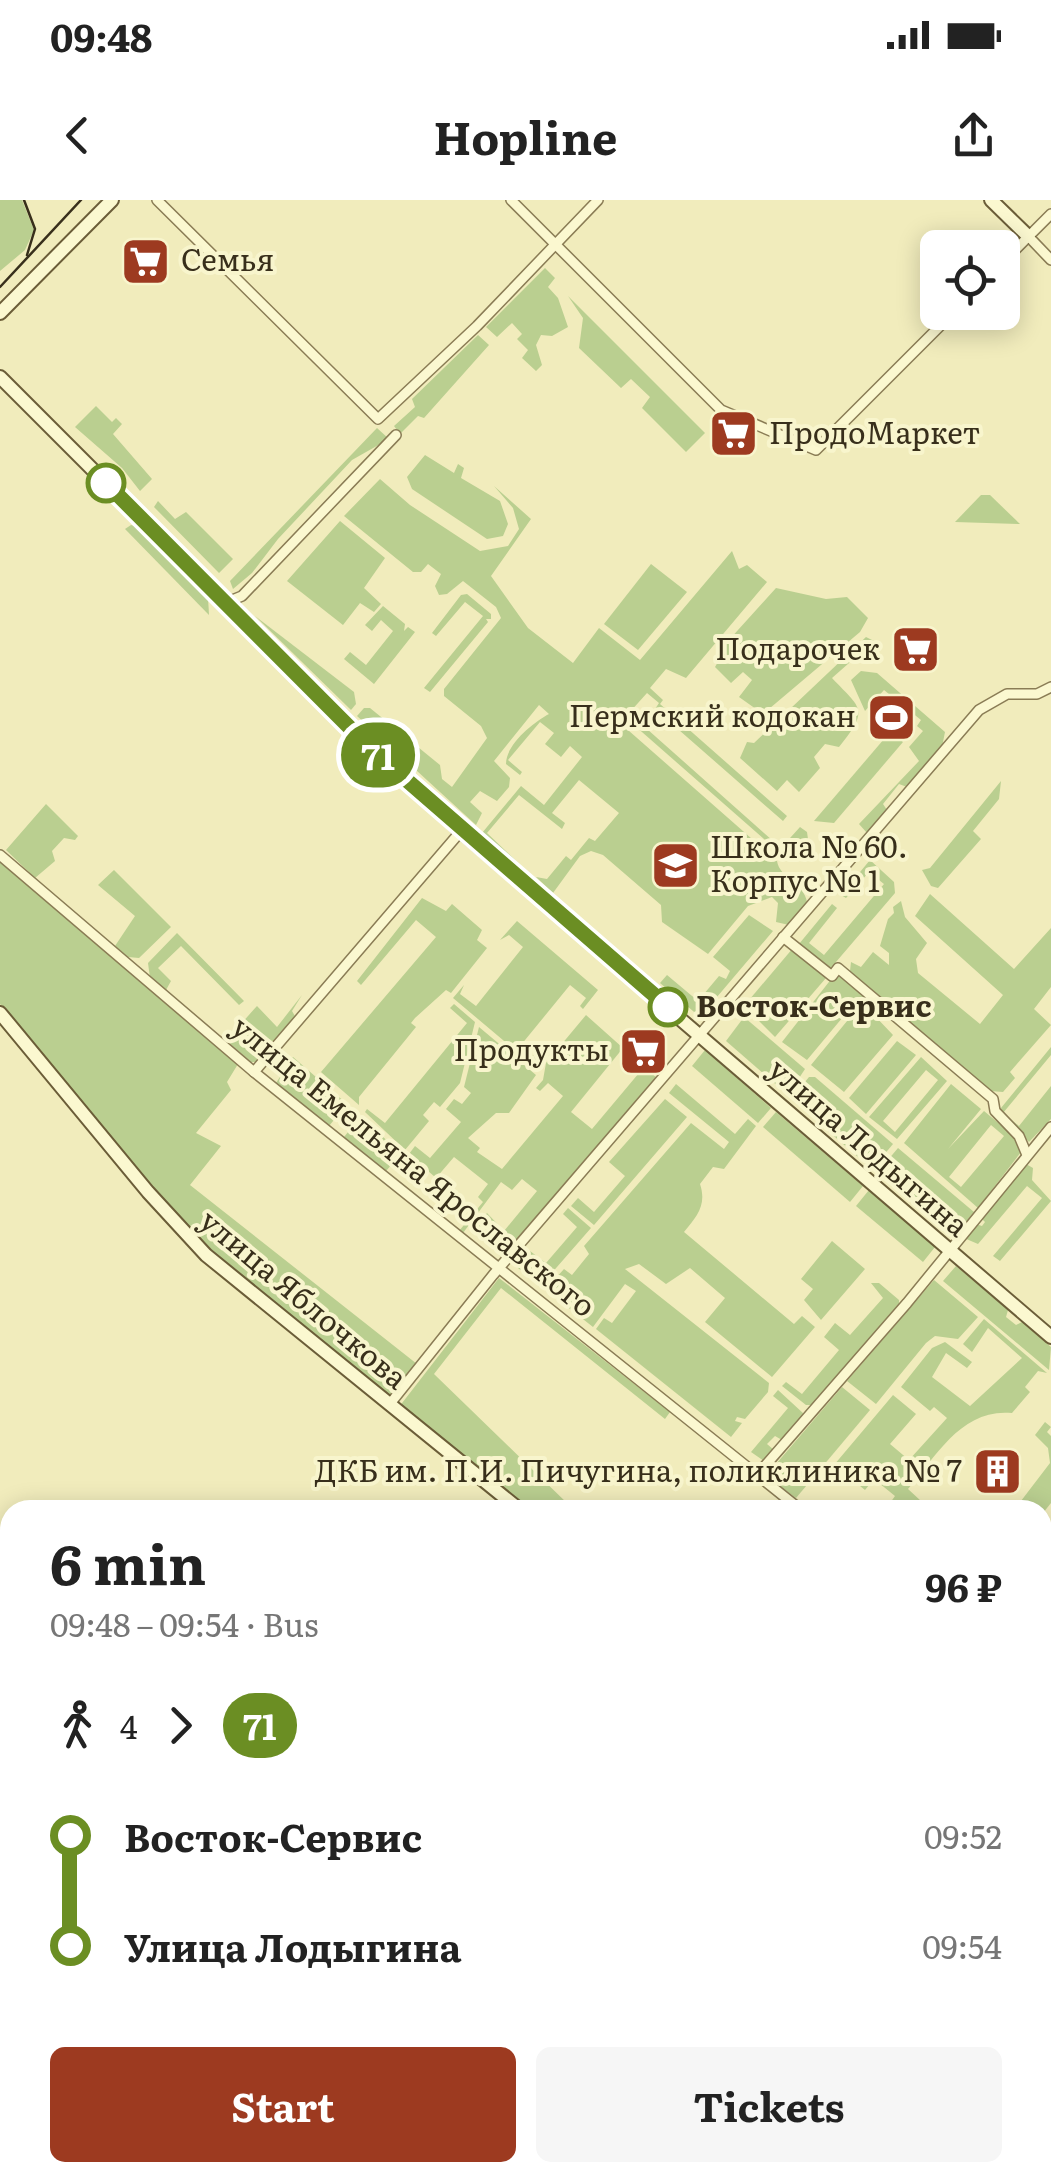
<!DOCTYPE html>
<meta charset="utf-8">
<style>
:root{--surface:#fff;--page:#f6f6f6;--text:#222;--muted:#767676;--accent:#9d3a20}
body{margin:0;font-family:Literata,serif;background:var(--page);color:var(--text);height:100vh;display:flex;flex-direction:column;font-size:38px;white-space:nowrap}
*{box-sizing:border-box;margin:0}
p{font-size:32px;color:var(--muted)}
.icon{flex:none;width:55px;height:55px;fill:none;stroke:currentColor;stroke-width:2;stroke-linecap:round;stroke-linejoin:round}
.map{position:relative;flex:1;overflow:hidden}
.side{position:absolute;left:0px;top:1300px;width:1052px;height:682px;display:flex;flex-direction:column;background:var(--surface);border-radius:30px 30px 0 0;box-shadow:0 5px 25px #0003}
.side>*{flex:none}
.badge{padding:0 20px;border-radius:32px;font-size:35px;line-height:65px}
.fabs{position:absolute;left:920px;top:30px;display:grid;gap:20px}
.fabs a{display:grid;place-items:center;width:100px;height:100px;border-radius:15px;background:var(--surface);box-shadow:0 5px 25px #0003;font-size:50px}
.map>.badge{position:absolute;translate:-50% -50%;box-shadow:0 0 0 5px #fff}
.legs{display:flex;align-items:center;gap:15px;height:110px;padding:0 50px;font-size:32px}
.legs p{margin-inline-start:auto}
.summary{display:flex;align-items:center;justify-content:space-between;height:170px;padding:0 50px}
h1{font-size:55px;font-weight:700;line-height:75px}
.cta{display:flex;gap:20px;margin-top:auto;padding:20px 50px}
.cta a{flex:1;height:115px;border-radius:15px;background:var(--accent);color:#fff;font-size:40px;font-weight:700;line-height:115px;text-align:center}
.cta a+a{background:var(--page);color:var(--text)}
ul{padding:0 50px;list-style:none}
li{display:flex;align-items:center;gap:35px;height:110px;font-size:38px}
li i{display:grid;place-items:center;width:15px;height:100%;margin:0 12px;background:currentColor}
li i::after{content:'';width:25px;height:25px;margin:-12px;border:8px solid;border-radius:50%;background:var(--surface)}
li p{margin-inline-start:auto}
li:first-child i{background:linear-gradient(#0000 50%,currentColor 0)}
li:last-child i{background:linear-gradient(currentColor 50%,#0000 0)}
.status{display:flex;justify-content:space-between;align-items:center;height:70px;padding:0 50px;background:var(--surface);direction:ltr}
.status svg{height:28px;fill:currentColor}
header{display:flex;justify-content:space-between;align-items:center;height:130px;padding:0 50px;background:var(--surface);font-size:45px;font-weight:700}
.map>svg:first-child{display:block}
.green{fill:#bacf90;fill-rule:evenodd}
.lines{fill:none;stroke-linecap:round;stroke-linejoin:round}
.street-casing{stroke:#8a7c55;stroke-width:12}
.secondary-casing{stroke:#6b5d38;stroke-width:16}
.street{stroke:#fbf8d0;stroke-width:9}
.secondary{stroke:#fbf8d0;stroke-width:12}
.tram{stroke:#382f1b;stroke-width:2.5}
.line-1-casing{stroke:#fff;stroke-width:22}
.line-1{stroke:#6b8e23;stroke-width:15}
.stop-1-dot{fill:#fff;stroke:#6b8e23;stroke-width:5}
.labels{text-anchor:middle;stroke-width:8;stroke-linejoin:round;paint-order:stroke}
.poi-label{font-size:30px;fill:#382f1b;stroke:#f8f5cd;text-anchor:end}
.stop-label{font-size:30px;font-weight:bold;fill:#382f1b;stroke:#f8f5cd;text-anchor:start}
.street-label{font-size:30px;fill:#382f1b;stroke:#f8f5cd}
</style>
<div class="status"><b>09:48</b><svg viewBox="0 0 49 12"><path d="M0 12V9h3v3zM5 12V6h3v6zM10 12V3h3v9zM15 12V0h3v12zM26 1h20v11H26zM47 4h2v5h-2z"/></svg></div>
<header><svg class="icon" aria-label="back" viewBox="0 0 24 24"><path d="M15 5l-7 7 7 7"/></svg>Hopline<svg class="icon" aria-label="share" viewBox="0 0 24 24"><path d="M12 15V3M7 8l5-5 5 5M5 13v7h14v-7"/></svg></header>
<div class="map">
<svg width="1051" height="1981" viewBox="0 0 1051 1981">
<rect width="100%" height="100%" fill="#f1ecbc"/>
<g class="green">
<polygon points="0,0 22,0 34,30 25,50 0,71"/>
<polygon points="545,68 555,78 548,87 558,98 568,127 552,136 541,135 536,145 542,165 536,171 522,158 528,150 517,139 522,134 512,123 497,137 486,127"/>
<polygon points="568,96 705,233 686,252 642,208 650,197 631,179 621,188 579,148 583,118"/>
<polygon points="478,135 489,145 424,218 418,216 400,234 394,226 415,207 412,199"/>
<polygon points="96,206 112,222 116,218 122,224 113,234 152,279 140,291 122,268 75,227"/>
<polygon points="377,228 389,239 352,260 278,339 252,373 233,389 230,381"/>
<polygon points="425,255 454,273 458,264 464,268 461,278 500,301 508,324 503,336 487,339 412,289 407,277"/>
<path d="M380,279l30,26 70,46 28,-5 11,-17 -6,-21 -19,-22 37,33 -40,57 37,52 45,35 26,-35 41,32 92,-109 7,18 8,-4 20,17 -81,96 -20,-9 -16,19 13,12 -3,4 127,112 -4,5 -128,-112 4,-6 -12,-10 -18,20 152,135 19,-21 7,5 1,7 -15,18 -13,-4 -154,-135 -6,5 157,138c3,18 27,22 30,41l-18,23 -13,-3 2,-19 -6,-6 -24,9 -40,48 -46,-32 -1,-17 -58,-50 -12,-4 -11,5 -27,37 -17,-16 11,2 19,-23 5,4 18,-22 6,3 24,-28 -40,-33 -27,33 13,10 -3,6 -43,-34 -32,38 42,40 -47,-40 39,-47 23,19 38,-48 -12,-11 -9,11 -16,-13 9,-11 -14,-11 -32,38 14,12 -2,3 -14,-11c0,-20 28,-42 43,-50l-10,-9 -45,56 16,17 -1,9 -12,14 -17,-10 -10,11 12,11 -6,12 -119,-109 7,-8h6l70,57 2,14 10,8 35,-49 -6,-12 -37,-30v-7l57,-71 -5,-11 -33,-26 -16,13 -8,1 -4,-9 6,-12 -13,-10 -7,8h-8l-69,-56z"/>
<polygon points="981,295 990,295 1020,324 955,322"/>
<polygon points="158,301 175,319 186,312 233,359 219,373 154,307"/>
<polygon points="340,321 385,358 364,388 381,404 374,412 360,403 343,425 287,381"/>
<polygon points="131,325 139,327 208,397 209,415 125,329"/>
<polygon points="651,364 687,392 638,450 604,424"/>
<polygon points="776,388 826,399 847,397 868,418 860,432 763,514 739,497 752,480 743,472 731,483 715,467 722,455 719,451"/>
<polygon points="467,394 491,414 491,419 486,419 488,422 430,492 424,488 483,416 465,402 436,436 432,433 461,395"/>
<polygon points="383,406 405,424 404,431 408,427 415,432 374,484 344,459 350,452 366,465 393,431 381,420 372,431 365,425"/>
<polygon points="255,416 354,492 356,504 351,510"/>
<path d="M866,437l8,4 -42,37c29,31 38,30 7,69l-14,-3 -11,13 6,11 -21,24 -12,-12 -10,11 -37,-33 7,-16 7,1z"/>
<polygon points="861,471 877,473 945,532 942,547 907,587 899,584 883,604 887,610 867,633 859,624 919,561 909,547 923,531 917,526 921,520 884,490 865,511 851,480"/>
<polygon points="890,532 903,542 834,623 814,621"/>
<polygon points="1001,581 999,599 973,631 981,639 938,688 931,686 922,670 930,668"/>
<polygon points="46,604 78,636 75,640 64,638 52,651 55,661 35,678 6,650"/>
<polygon points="870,660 894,682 895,693 830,769 799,744 832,704 837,708 809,743 824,755 884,684 869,672 846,698 841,695"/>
<polygon points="0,661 238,864 227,882 231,890 196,933 221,946 190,985 417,1164 392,1194 388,1195 243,1082 174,1017 0,804"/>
<polygon points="114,670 171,727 139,758 128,757 115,746 135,716 98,685"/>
<polygon points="930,694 1014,769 1051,728 1051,787 1034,809 1051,825 1010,872 1015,878 1003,892 990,891 850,771 851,762 861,767 873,752 889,765 889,753 880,746 888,719 894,713 893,707 901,701 905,717 927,743 916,759 918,773 980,824 1003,795 915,716"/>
<polygon points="422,698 446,711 452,704 482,730 477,740 487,748 451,793 446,790 415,818 411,823 416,827 359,897 359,905 321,872 436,737 416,720 361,785 357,781"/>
<polygon points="749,715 773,731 700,817 660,783 667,775 698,801 719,776 726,779 730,771 713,757"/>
<polygon points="517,721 598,790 583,809 580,806 586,798 570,785 521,845 536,858 543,850 547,853 535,867 453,798 464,785 460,794 476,806 523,747 509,735 500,740"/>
<polygon points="177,733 244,801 239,805 181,746 158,768 171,781 166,790 150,778 148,763"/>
<polygon points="793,748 826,778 775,837 744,806"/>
<polygon points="842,776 876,807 874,815 893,835 844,892 811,865 852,815 853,805 807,860 782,842 832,778"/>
<polygon points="302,795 292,811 296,818 259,862 251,862 230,844 231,835 257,806 277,827"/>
<polygon points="454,804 475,822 460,883 440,907 434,902 423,915 429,921 405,950 365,912 367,909 385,923 467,823 450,808"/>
<polygon points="586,815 623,848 571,912 592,929 644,867 657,878 508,1052 477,1026 487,1013 504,1031 537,991 522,979 512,990 501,982 463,1033 459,1031 483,1002 478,997 488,984 454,957 436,978 409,954 415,946 430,958 461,922 446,909 454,899 462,904 471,893 464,887 479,827 536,875 509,913 496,913 468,938 480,948 477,952 502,969 563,896 548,883 540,891 536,888 543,880 546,863"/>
<polygon points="744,817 805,869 788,895 726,841"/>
<polygon points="897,841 916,855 866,914 849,898"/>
<polygon points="1051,847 1051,855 1003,913 1019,926 1051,886 1051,919 1029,942 1003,913 1001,908"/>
<polygon points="705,850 771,908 758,923 692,866"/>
<polygon points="293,857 347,904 329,926 276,883"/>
<path d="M921,857l26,24 -50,58 -28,-22zM926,870l12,10 -43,52 -12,-11z"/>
<polygon points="809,877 815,877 893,944 872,969 791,899"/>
<path d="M676,884l59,50 13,-15 8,7 -32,43 -11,-2 -13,17c7,21 -3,32 -16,48l110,92 8,-8 13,11 -43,50 -67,-55 20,-24 -35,-30 -24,16 -27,-20 -14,5 144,114 -1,9 -23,27 -8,-2 -2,4 7,2 -11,14 -135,-108 8,-11 8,5 24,-32 -11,-7 -32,43 -75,-59 12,-17 16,12 31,-36 -14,-13 5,-6 23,20 -41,47 5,4 9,-10 8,6 17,-21 -5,-8 107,-123 33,26 5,-7 -60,-49z"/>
<path d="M951,884l30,25 -33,40 36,-38 31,26 6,15 -43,56 -74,-65zM991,925l13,11 -43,51 -12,-10z"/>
<polygon points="665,899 687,917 594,1025 571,1006 578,998 594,1012 625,976 609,962"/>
<polygon points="776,912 863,986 850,1002 763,927"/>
<polygon points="361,916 401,954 386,971 344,937"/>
<polygon points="898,948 974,1012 964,1024 956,1019 952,1025 958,1031 955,1035 877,973"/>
<polygon points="1026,964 1033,968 1032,980 1051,1001 1000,1061 993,1056 1042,998 1027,986 978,1044 964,1038 976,1024 982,1026 985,1022 981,1018"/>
<polygon points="869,990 935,1047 923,1062 856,1006"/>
<polygon points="832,1041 865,1069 821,1120 804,1100 813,1089 801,1079"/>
<polygon points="956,1066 1008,1110 1006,1117 1016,1125 1022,1122 1051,1147 1049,1170 943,1081"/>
<polygon points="499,1078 670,1212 665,1219 501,1088 434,1174 569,1305 565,1310 530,1310 399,1207"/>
<polygon points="934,1080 978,1117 958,1139 935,1136 926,1143 876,1204 847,1181"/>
<polygon points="871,1083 879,1083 899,1100 899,1106 813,1205 806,1205 782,1186 786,1182 802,1194 839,1150 824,1137 835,1123 850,1135 883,1098"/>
<path d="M984,1119l63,54 -9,-2 -13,16 5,5 -18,21c-50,-5 -75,42 -104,76l13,12 -7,9h-48l13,-5 6,5 10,-14 -21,-17 -9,11 -31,-25 59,-70 23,19 -26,30 19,16 38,-42 -13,-11 -4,4 -29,-24 31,-39 13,-6 27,20 -5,6 -21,-15 -14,24 38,29 52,-48 -34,-30 -16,24 -9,-8z"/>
<polygon points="842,1187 870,1210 796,1298 770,1279 770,1271"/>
<polygon points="778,1190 804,1214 782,1240 775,1236 767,1244 774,1250 764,1261 751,1252 788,1208 773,1196"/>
<polygon points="1045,1222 1051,1227 1047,1232 1051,1236 1051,1303 1043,1313 1014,1310 1050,1263 1048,1248 1035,1235"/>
</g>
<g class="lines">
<defs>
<g id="street">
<polyline points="157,0 378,219 477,126 598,0"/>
<polyline points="511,0 721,210 816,250 954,112"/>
<polyline points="1028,36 1051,60"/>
<polyline points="1002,63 1051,14"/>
<polyline points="225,403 242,396 396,235"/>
<polyline points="0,655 254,872 801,1310"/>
<polyline points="783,737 832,776 838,768 993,899 995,911 1019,936 1027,955"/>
<polyline points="254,872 461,631"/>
<polyline points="389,1205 493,1075 979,510 1007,494 1037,494 1051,487"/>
<polyline points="757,1275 907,1103 1051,927"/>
<polyline points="1042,1503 1051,1627"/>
<polyline points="225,1972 227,1981"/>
</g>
<g id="secondary">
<polyline points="991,0 1028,36"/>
<polyline points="0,113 112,0"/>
<polyline points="0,177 372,549 461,631 1051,1137"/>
<polyline points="0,813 148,992 206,1055 520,1310"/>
<polyline points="1042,1443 1051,1438"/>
<polyline points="0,1476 10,1477"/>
</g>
</defs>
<use href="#street" class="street-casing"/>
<use href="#secondary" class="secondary-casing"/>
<use href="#street" class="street"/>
<use href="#secondary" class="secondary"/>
<g class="tram">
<polyline points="24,0 35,29 27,55"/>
<polyline points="0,87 81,0"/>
</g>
</g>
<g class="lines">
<defs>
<polyline id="line-1" points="106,283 372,550 668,807"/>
</defs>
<use href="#line-1" class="line-1-casing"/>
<use href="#line-1" class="line-1"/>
</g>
<defs>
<symbol id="supermarket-square" viewBox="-11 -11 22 22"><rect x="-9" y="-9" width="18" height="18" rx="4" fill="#9d3a20" stroke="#f8f5cd"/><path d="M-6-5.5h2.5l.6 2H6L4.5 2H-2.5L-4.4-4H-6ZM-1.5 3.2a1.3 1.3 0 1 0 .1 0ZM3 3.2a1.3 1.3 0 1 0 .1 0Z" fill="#fff"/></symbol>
<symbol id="stadium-square" viewBox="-11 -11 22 22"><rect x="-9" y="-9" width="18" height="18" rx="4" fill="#9d3a20" stroke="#f8f5cd"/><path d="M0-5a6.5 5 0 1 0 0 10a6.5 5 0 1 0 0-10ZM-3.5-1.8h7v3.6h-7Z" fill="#fff"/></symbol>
<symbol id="school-square" viewBox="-11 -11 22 22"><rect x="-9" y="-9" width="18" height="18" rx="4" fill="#9d3a20" stroke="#f8f5cd"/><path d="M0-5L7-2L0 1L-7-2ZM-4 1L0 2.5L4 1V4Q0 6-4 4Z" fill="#fff"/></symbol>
<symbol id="building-square" viewBox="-11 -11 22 22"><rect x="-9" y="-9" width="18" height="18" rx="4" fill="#9d3a20" stroke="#f8f5cd"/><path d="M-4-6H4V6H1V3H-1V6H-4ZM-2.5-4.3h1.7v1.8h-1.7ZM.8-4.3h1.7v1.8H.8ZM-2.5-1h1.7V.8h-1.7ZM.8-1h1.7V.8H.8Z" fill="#fff"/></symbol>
</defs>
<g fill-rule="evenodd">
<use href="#supermarket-square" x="118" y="34" width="55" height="55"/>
<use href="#supermarket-square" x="706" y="206" width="55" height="55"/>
<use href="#supermarket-square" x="888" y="422" width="55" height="55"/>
<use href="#stadium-square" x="864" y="490" width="55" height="55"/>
<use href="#school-square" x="648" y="638" width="55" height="55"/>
<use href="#supermarket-square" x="616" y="824" width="55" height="55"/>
<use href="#building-square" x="970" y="1244" width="55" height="55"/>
</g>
<g class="stop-1-dot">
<circle cx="106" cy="283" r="18"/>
<circle cx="668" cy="807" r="18"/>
</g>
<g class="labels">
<g class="poi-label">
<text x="181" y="71" text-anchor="start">Семья</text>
<text x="769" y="244" text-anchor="start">ПродоМаркет</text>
<text x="880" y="460">Подарочек</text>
<text x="856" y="527">Пермский кодокан</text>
<text x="710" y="658" text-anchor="start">Школа № 60.<tspan x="710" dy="34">Корпус № 1</tspan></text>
<text x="609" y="861">Продукты</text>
<text x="962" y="1282">ДКБ им. П.И. Пичугина, поликлиника № 7</text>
</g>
<g class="stop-label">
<text x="696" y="817">Восток-Сервис</text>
</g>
<g class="street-label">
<text transform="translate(868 948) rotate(41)" y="10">улица Лодыгина</text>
<text transform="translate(413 967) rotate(39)" y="10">улица Емельяна Ярославского</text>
<text transform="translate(303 1100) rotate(40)" y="10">улица Яблочкова</text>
</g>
</g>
</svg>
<div class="fabs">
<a><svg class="icon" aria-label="locate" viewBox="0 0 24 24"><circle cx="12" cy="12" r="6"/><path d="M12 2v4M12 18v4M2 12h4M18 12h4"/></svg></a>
</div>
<b class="badge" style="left:378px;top:555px;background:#6b8e23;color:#fff">71</b>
<section class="side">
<div class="summary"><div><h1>6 min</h1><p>09:48 – 09:54 · Bus</p></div><b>96 ₽</b></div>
<div class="legs"><svg class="icon" aria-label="walk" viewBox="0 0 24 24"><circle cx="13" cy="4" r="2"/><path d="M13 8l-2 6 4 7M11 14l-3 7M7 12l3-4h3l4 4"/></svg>4<svg class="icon" aria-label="forward" viewBox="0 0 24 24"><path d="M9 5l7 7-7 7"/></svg><b class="badge" style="background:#6b8e23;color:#fff">71</b></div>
<ul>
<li><i style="color:#6b8e23"></i><b>Восток-Сервис</b><p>09:52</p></li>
<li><i style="color:#6b8e23"></i><b>Улица Лодыгина</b><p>09:54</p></li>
</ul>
<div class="cta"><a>Start</a><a>Tickets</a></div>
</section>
</div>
